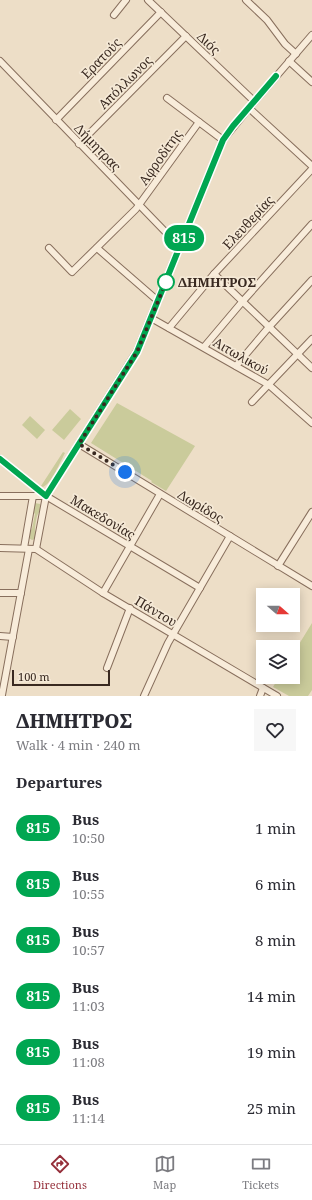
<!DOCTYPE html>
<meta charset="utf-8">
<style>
:root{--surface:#fff;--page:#f7f7f7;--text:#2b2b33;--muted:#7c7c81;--line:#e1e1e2;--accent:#952f3a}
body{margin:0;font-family:"Noto Serif",serif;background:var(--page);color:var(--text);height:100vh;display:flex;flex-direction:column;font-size:15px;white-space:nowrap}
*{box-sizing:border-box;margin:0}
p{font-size:13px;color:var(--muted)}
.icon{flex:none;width:22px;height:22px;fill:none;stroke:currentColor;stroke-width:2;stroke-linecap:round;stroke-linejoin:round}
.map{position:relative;height:696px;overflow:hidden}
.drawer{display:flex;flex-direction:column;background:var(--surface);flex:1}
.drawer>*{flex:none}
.badge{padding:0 8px;border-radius:13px;font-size:14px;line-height:26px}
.needle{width:26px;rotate:110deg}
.buttons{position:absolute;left:256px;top:588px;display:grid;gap:8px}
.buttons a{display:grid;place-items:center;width:44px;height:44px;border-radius:0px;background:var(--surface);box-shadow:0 2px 10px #0003;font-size:20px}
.scale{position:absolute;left:12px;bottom:10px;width:98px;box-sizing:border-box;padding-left:4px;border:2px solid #392920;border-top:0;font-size:11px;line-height:14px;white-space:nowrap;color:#392920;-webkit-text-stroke:3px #f5e9d6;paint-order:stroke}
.you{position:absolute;width:20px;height:20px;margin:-10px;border:3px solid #fff;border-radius:50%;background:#1a73e8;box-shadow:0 0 0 6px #1a73e833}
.map>.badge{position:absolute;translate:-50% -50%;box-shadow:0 0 0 2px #fff}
h2{padding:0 16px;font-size:15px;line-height:36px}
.round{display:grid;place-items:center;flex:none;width:42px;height:42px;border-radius:0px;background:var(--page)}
.headline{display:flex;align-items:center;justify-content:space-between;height:68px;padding:0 16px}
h1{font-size:19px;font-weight:800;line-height:30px}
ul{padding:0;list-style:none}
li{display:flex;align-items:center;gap:12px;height:56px;padding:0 16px}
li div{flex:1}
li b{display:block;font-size:15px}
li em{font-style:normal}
li .badge{min-width:44px;font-weight:700;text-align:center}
.menu{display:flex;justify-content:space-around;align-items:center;height:56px;border-top:1px solid var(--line);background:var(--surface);font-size:11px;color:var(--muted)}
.menu a{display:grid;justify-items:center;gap:2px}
.menu .current{color:var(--accent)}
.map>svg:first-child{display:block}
.green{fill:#cacb9b}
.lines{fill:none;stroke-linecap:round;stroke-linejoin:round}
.minor-casing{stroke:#886f5d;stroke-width:8}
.minor{stroke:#f8ecda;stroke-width:6}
.line-casing{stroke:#fff;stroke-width:9}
.line{stroke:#00a651;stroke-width:6}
.walk{stroke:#392920;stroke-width:4;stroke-dasharray:0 7.2}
.stop-dot{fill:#fff;stroke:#00a651;stroke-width:2}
.labels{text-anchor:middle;stroke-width:3.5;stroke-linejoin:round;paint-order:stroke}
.street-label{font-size:13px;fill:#392920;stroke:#f5e9d6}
.stop-label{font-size:13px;font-weight:bold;fill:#392920;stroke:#f5e9d6;text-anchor:start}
</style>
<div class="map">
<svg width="312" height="696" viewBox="0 0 312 696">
<rect width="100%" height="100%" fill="#eddec7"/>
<g class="green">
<polygon points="117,403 195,446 166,491 151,482 152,481 91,443"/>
<polygon points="70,409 81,419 64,440 52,430"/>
<polygon points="30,416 45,430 37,439 22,425"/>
<path d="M63,452l2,1c-5,9 -13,30 -22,34l-2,-1z"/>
<path d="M35,503l5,1c2,6 -1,7 -3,12 -1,4 -2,9 -2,14l2,3c-1,3 -1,6 -5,7l-3,-2v-7l3,-2 3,-15 -3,-3 1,-6z"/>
<polygon points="312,623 312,690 308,696 289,696 273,687 279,677 293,677 293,654"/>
</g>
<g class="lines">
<defs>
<g id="minor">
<polyline points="148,0 254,101"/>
<polyline points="246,0 267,20 285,44 296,54"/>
<polyline points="114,15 126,0"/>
<polyline points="0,61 180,247"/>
<polyline points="289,61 312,82"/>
<polyline points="167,98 223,140"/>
<polyline points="249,108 312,166"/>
<polyline points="56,120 161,12"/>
<polyline points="79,144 186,36"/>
<polyline points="49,248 72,272 136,209 199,122"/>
<polyline points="97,248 158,301"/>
<polyline points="214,274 312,368"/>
<polyline points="151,318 269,385 312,423"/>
<polyline points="169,328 214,274 312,169"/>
<polyline points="204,347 242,302 312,224"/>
<polyline points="236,366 269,327 312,280"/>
<polyline points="252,402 312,339"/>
<polyline points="79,444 312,586"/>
<polyline points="0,459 46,496 200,588"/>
<polyline points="0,496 46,496"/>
<polyline points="0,548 36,549 103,593 277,696"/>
<polyline points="24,548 33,496"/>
<polyline points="36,549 46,496 137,351 223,140 249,108 312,35"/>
<polyline points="278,566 312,512"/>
<polyline points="0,593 21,593"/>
<polyline points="103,593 160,494"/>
<polyline points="0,636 13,637"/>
<polyline points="107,668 130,608"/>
<polyline points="2,695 29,549"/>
<polyline points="144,696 168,643 230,536"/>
<polyline points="260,696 263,688"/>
</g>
</defs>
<use href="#minor" class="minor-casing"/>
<use href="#minor" class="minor"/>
</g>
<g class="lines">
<defs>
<polyline id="line" points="0,459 46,496 137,352 223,140 233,126 276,76"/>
</defs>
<use href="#line" class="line-casing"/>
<use href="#line" class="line"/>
<polyline class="walk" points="125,472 79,444 137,352 166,282"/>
</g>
<circle class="stop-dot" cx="166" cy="282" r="8"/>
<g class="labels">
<g class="street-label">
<text transform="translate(209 43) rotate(44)" y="5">Διός</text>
<text transform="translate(101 58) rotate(-46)" y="5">Ερατούς</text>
<text transform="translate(125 82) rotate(-45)" y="5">Απόλλωνος</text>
<text transform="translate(98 147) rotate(46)" y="5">Δήμητρας</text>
<text transform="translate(160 157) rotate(-55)" y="5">Αφροδίτης</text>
<text transform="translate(248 222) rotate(-47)" y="5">Ελευθερίας</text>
<text transform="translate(241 356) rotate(30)" y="5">Αιτωλικού</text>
<text transform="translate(201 506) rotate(31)" y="5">Δωρίδος</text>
<text transform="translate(103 517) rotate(31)" y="5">Μακεδονίας</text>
<text transform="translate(156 611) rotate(31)" y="5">Πάντου</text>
</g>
<g class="stop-label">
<text x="178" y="287">ΔΗΜΗΤΡΟΣ</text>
</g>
</g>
</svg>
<div class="buttons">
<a><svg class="needle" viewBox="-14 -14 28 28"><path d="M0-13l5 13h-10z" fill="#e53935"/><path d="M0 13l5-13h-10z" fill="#7c7c81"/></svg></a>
<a><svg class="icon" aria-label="layers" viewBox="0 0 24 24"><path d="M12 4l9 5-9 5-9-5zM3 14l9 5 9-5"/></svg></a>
</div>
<div class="scale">100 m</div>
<div class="you" style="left:125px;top:472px"></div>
<b class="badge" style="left:184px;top:238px;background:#00a651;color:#fff">815</b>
</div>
<section class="drawer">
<div class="headline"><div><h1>ΔΗΜΗΤΡΟΣ</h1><p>Walk · 4 min · 240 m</p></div><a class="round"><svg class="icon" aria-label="heart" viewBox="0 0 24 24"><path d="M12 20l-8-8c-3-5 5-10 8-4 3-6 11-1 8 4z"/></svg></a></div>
<h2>Departures</h2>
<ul>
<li><span class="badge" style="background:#00a651;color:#fff">815</span><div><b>Bus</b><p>10:50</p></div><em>1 min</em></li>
<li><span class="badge" style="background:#00a651;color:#fff">815</span><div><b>Bus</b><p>10:55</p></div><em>6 min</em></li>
<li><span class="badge" style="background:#00a651;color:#fff">815</span><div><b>Bus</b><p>10:57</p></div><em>8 min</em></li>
<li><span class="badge" style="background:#00a651;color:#fff">815</span><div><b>Bus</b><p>11:03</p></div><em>14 min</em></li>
<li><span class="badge" style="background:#00a651;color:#fff">815</span><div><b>Bus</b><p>11:08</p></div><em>19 min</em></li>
<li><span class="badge" style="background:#00a651;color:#fff">815</span><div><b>Bus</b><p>11:14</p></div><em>25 min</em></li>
</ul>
</section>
<nav class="menu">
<a class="current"><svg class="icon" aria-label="directions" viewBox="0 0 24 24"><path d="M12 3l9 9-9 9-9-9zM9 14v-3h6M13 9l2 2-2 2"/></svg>Directions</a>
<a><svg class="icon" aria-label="map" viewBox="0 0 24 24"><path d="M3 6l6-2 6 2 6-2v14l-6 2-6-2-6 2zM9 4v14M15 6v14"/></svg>Map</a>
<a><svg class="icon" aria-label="tickets" viewBox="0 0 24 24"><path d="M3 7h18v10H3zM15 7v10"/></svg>Tickets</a>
</nav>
